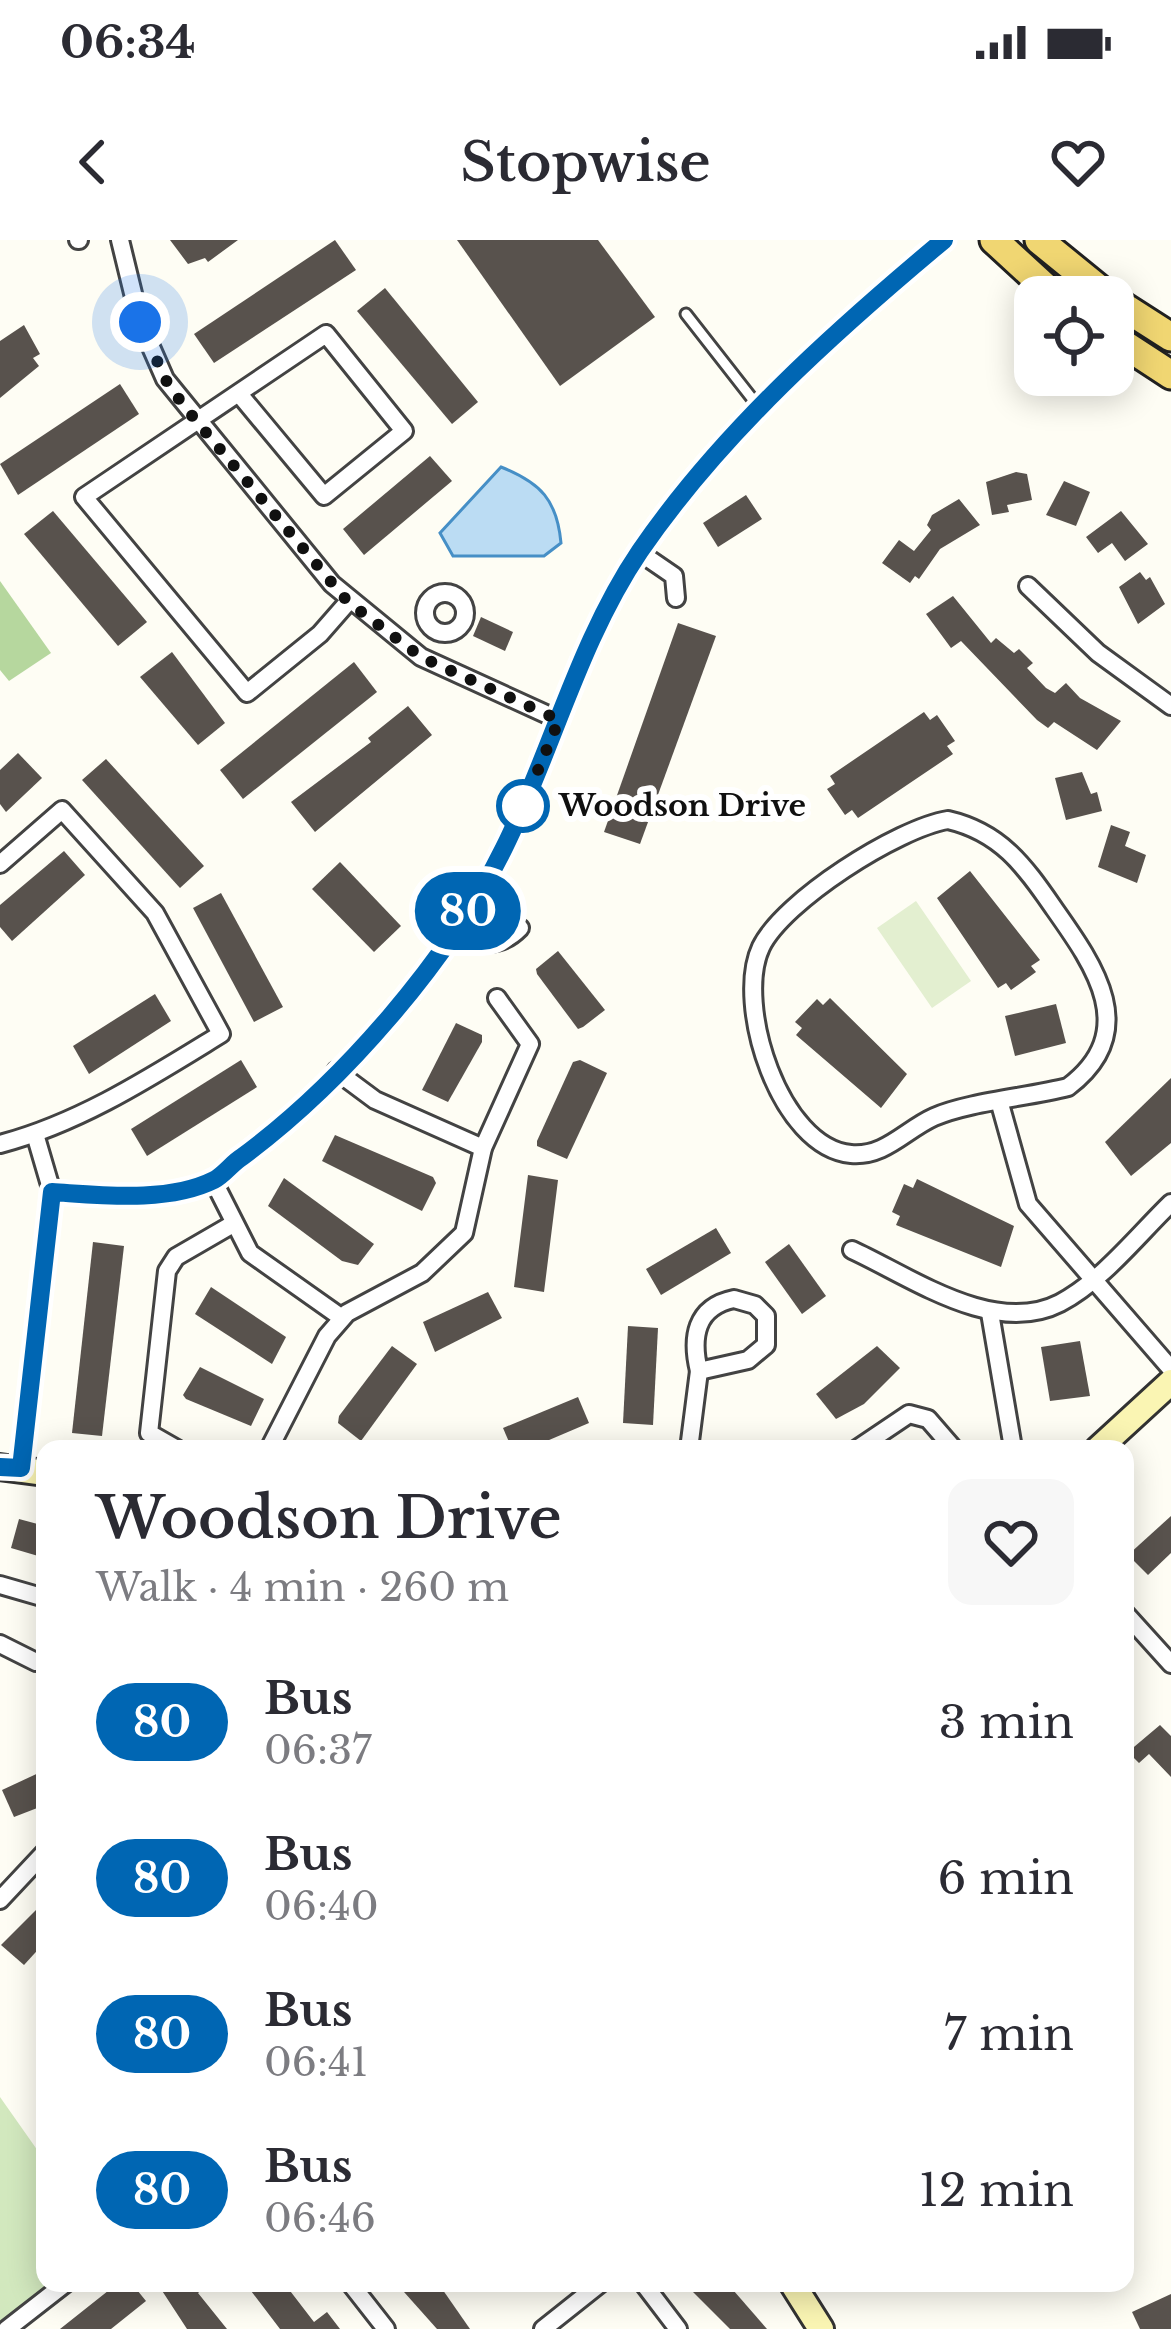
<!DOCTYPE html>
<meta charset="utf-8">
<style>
:root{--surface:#fff;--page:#f7f7f7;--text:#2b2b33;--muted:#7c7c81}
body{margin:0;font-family:"Libre Baskerville",serif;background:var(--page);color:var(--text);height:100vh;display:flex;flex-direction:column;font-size:45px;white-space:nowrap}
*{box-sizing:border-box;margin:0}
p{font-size:39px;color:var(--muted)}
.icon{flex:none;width:66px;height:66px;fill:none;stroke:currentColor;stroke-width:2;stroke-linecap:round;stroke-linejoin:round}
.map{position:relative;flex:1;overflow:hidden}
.details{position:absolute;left:36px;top:1200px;width:1098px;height:852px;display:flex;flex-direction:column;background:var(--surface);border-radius:24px;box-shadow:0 6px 30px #0003}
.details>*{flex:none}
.badge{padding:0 24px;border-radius:39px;font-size:42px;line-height:78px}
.controls{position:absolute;left:1014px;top:36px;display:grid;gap:24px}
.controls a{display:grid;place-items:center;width:120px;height:120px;border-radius:24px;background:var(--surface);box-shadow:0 6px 30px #0003;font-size:60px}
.you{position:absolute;width:60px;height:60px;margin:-30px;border:9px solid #fff;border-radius:50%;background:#1a73e8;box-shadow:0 0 0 18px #1a73e833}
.map>.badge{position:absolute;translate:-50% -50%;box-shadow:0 0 0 6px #fff}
.round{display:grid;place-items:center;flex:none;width:126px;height:126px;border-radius:24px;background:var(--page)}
.head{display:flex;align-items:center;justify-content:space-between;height:204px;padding:0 60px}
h1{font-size:57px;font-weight:600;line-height:90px}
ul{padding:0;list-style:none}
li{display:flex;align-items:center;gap:36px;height:156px;padding:0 60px}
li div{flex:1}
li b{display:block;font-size:45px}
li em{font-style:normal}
li .badge{min-width:132px;font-weight:700;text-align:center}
.status{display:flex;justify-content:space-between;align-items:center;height:84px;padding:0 60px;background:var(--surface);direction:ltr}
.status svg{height:33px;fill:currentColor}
header{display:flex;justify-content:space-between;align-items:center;height:156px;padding:0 60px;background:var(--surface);font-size:54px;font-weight:600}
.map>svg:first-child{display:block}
.green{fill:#d2e8be}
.forest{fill:#b6d79e}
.pitch{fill:#e3efd0}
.water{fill:#bbdcf3;stroke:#468fc6;stroke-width:3}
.building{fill:#58524d}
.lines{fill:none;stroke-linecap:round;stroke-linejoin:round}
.lane-casing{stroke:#434343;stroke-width:15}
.street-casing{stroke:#434343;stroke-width:22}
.secondary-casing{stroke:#323232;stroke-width:30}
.primary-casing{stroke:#212121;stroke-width:33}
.lane{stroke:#fff;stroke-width:9}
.street{stroke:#fff;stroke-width:16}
.secondary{stroke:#faf5b3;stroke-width:24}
.primary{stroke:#f0d672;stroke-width:27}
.line-casing{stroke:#fff;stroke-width:27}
.line{stroke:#0066b3;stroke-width:18}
.walk{stroke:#101010;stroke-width:12;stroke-dasharray:0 21.6}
.stop-dot{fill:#fff;stroke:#0066b3;stroke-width:6}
.labels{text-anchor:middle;stroke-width:12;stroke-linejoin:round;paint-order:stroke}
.stop-label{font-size:30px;font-weight:bold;fill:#101010;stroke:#fff;text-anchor:start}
</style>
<div class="status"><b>06:34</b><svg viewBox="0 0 49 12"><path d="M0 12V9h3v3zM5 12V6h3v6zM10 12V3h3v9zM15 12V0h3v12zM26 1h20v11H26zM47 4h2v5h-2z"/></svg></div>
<header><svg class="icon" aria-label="back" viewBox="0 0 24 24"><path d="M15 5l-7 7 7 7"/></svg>Stopwise<svg class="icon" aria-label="heart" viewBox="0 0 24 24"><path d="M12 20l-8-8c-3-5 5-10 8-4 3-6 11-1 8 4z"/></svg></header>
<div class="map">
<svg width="1171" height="2089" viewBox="0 0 1171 2089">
<rect width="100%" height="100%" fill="#fefdf4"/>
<polygon class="green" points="0,1857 45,1921 45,2043 66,2043 0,2089"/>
<polygon class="forest" points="0,341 51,413 9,441 0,430"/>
<polygon class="pitch" points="916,661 971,741 932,768 877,688"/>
<path class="water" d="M501,227c40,16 56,33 60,76l-17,13h-91l-13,-23z"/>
<g class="building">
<polygon points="170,0 238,0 208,22 205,18 188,24"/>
<polygon points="335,0 356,30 214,123 194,94"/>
<polygon points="457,0 598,0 655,77 560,146"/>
<polygon points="385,48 478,162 452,184 357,71"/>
<polygon points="24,85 40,114 33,118 39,126 0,158 0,101"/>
<polygon points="120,144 139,174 18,255 0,224"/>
<polygon points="430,216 452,241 364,315 343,289"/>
<polygon points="1016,232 1027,234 1032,260 1007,265 1009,272 992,275 986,242"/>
<polygon points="1064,241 1090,252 1076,286 1046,275"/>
<polygon points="746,255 762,279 718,307 703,283"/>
<polygon points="959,259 980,285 940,309 919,339 915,336 910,343 882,323 899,300 914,311 931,290 927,285 932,275"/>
<polygon points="53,271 147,382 118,406 24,294"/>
<polygon points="1121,271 1148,304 1125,321 1112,303 1098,313 1086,297"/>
<polygon points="1140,332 1146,340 1150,337 1165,364 1138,384 1119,347"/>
<polygon points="953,356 991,403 996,398 1014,413 1019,409 1033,423 1027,428 1046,448 1055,453 1066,443 1080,458 1121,481 1097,510 1054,482 1048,488 1037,480 961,401 951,408 926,374"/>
<polygon points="481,377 513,392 505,411 473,396"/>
<polygon points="678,383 716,396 640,604 604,592"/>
<polygon points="172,412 225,483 198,505 140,437"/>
<polygon points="354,422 377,452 243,559 220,530"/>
<polygon points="408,466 432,495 315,592 291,562 371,502 368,498"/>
<polygon points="924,472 930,480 937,475 955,501 947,506 953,514 858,578 852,570 845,575 827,549 835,544 830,536"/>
<polygon points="18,513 42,538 6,572 0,564 0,530"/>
<polygon points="106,519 204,626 180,648 82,540"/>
<polygon points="1082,532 1091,554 1097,552 1102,571 1066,580 1055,538"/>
<polygon points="1111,585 1130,592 1125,606 1146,615 1137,643 1098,627"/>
<polygon points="64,611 85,635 12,701 0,687 0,665"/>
<polygon points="340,622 401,686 374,712 312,649"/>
<polygon points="970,631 1040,720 1031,726 1036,732 1011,750 1006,743 998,748 937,658"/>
<polygon points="221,653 283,767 254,782 193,668"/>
<polygon points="558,711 605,770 583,787 578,789 537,734 536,729"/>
<polygon points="155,754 171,781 89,834 73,806"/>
<polygon points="830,758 907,834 881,868 796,795 802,788 795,782 817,759 823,765"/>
<polygon points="1056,764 1066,803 1015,816 1005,776"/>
<polygon points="456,783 482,795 482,802 448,862 422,850"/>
<polygon points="241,820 257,847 147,916 131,889"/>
<polygon points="580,820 607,833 567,919 537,906 537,901 573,822"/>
<polygon points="1171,838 1171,903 1131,936 1105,902"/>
<polygon points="335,895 433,937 436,943 422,971 322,921"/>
<polygon points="528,935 558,940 544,1052 514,1047"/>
<polygon points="284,938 374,1004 358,1025 342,1021 268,966"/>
<polygon points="917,939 1014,986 1001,1027 896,985 900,976 892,972 904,944 913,948"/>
<polygon points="716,988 731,1013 661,1055 646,1029"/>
<polygon points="93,1002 124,1006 102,1196 72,1193"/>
<polygon points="789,1004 826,1056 802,1074 765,1022"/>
<polygon points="211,1047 286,1097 272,1124 195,1074"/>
<polygon points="488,1052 502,1078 435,1112 423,1082"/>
<polygon points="628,1086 658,1088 653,1185 623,1183"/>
<polygon points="1080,1101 1090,1156 1050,1161 1041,1107"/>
<polygon points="392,1106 417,1124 361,1201 338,1183 339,1176"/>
<polygon points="877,1106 900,1128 864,1164 836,1179 816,1154"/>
<polygon points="200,1127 264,1159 251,1186 186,1159 183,1155"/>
<polygon points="578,1157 589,1183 528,1209 512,1209 503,1188"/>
<polygon points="1171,1276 1171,1313 1148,1335 1128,1315"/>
<polygon points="19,1279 45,1286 45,1318 11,1308"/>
<polygon points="1160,1485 1171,1496 1171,1537 1149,1514 1139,1523 1128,1512"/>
<polygon points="45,1530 45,1565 14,1577 2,1550"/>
<polygon points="45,1661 45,1702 24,1725 1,1705"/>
<polygon points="118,2043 127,2050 133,2045 146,2061 111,2089 60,2089"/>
<polygon points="157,2043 210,2043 198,2053 227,2089 187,2089"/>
<polygon points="245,2043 284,2043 314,2082 327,2072 340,2089 280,2089"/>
<polygon points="396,2043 438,2043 470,2089 437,2089"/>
<polygon points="684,2043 727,2043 767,2089 730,2089"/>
<polygon points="1171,2054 1171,2089 1140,2089 1132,2072"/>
</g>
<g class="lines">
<defs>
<polyline id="lane" points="686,74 761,170"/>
<g id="street">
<polyline points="78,0 79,0"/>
<polyline points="120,0 140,82 165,139 332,344 421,417 559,480"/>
<polyline points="240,155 324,256 404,191 326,94 84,257 247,453 320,394 348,362"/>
<polyline points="639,312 674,336 676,358"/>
<polyline points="1028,346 1098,413 1171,466"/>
<circle cx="445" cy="373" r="20"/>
<path d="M948,580c52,12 76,45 105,87 41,58 89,124 15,180 -39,10 -100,15 -134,30 -29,13 -49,40 -83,37 -71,-6 -117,-150 -90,-207 22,-46 137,-119 187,-127z"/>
<path d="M0,624l62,-54 93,103 66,121c-70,43 -141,89 -221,110"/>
<path d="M422,666c30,23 65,56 98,22"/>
<polyline points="336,831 375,860 483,908"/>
<polyline points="1000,864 1028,964 1171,1129"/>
<polyline points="213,940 250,1013 342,1078"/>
<path d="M52,952c48,4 116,11 161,-12 11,-6 19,-17 29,-23 100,-74 207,-197 262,-309 48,-97 75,-207 136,-297 81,-118 195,-220 304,-311"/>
<path d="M852,1010c59,27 142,87 208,53 42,-22 77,-67 111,-100"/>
<path d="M734,1059l21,6 11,11v29l-18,15 -49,11c-8,-33 -4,-64 35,-72z"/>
<polyline points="990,1073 1013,1208"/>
<polyline points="177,1209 149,1193 167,1031 176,1017 233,984"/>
<polyline points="269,1209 327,1096 347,1073 422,1033 464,993 483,908 530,804 497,758"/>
<polyline points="689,1209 699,1131"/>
<polyline points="857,1209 909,1174 928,1179 954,1209"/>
<polyline points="21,1228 52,952 35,894"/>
<polyline points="0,1345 45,1358"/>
<polyline points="1125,1373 1171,1424"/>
<polyline points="0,1404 36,1422 45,1420"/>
<polyline points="0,1660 45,1612"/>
<polyline points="350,2043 386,2089"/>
<polyline points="643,2043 678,2089"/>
<polyline points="7,2089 66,2043"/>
<polyline points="543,2089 601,2043"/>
</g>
<g id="secondary">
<polyline points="1098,1209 1171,1142"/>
<polyline points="0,1227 45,1233"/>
<polyline points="792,2043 821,2089"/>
</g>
<g id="primary">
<polyline points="994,0 1056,57"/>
<polyline points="1039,0 1109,57"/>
<polyline points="1113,60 1171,97"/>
<polyline points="1113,97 1171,135"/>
</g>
</defs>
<use href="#lane" class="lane-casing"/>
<use href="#street" class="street-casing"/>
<use href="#secondary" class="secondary-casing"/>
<use href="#primary" class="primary-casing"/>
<use href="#lane" class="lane"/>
<use href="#street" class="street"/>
<use href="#secondary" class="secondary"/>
<use href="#primary" class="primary"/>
</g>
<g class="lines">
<defs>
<path id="line" d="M0,1227l21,1 31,-276c49,3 116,11 162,-12 10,-5 18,-17 28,-23 100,-74 207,-197 262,-309 48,-97 75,-207 136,-297 81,-118 195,-220 304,-311"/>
</defs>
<use href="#line" class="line-casing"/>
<use href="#line" class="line"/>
<polyline class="walk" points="140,82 165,139 183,165 348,362 421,417 559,480 523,566"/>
</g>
<circle class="stop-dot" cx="523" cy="566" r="24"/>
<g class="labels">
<g class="stop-label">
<text x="559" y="576">Woodson Drive</text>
</g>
</g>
</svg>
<div class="controls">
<a><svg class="icon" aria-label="locate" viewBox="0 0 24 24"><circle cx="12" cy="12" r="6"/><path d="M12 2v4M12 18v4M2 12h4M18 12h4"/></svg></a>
</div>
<div class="you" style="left:140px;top:82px"></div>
<b class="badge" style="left:468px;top:671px;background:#0066b3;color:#fff">80</b>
<section class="details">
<div class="head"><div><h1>Woodson Drive</h1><p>Walk · 4 min · 260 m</p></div><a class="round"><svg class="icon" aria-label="heart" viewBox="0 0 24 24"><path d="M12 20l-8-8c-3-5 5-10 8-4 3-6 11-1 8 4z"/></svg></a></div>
<ul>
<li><span class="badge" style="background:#0066b3;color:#fff">80</span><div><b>Bus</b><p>06:37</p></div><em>3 min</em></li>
<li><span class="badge" style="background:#0066b3;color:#fff">80</span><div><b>Bus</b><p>06:40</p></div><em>6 min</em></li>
<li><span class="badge" style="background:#0066b3;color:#fff">80</span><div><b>Bus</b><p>06:41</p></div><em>7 min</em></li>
<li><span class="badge" style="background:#0066b3;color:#fff">80</span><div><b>Bus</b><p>06:46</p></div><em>12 min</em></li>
</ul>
</section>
</div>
